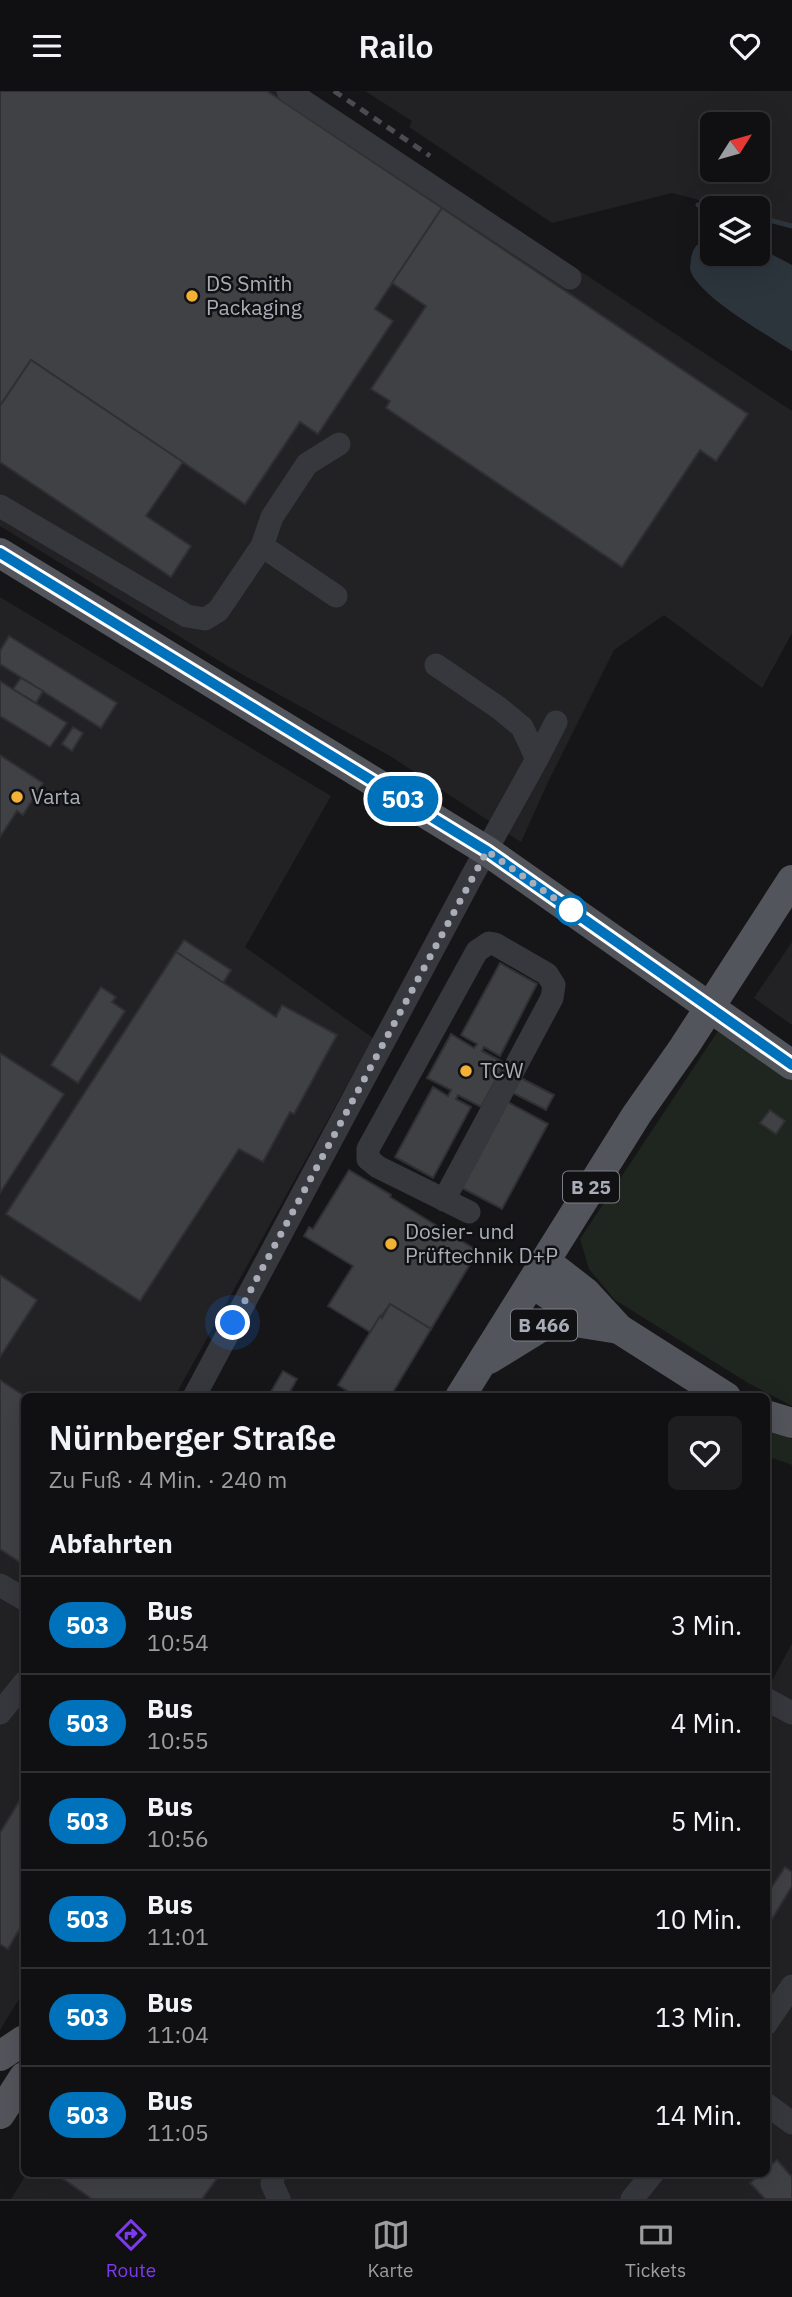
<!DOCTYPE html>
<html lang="de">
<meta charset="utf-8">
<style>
:root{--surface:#101012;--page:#1e1e20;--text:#f1f3f6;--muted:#9c9d9f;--line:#303032;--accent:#7c3aed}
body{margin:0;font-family:"IBM Plex Sans",sans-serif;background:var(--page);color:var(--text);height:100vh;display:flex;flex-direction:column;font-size:26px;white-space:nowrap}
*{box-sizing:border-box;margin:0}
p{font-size:23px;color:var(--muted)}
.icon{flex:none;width:38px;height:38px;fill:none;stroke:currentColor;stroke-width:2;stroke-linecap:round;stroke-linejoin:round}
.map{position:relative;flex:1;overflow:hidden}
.details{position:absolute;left:21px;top:1302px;width:749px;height:784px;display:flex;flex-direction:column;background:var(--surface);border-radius:10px;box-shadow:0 7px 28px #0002,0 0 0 2px var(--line)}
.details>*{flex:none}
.badge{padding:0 14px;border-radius:23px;font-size:24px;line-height:46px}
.needle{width:46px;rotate:53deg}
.controls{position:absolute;left:700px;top:21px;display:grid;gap:14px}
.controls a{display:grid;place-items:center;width:70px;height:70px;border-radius:10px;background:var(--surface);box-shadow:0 7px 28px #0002,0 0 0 2px var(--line);font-size:35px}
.you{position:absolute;width:35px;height:35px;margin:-18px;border:5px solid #fff;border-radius:50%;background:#1a73e8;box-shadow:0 0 0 10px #1a73e833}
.map>.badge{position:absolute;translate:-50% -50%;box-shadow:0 0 0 4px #fff}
h2{padding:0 28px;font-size:26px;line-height:63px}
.round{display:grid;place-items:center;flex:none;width:74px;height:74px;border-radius:10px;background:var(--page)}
.headline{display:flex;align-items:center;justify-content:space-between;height:119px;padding:0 28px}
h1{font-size:33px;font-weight:600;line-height:52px}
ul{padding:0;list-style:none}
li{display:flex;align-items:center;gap:21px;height:98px;padding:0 28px;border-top:2px solid var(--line)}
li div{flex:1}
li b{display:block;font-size:26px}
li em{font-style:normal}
li .badge{min-width:77px;font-weight:700;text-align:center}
header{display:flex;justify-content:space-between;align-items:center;height:91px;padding:0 28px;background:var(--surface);font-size:32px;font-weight:600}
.tabs{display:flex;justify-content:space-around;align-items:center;height:98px;border-top:2px solid var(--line);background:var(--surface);font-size:19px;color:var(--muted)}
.tabs a{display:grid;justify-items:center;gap:4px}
.tabs .current{color:var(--accent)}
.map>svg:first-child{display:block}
.built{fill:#222225;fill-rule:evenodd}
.green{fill:#1e261f}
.water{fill:#2c353c}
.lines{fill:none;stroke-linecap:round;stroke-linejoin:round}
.stream{stroke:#2c353c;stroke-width:5}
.building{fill:#404145;stroke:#303034;stroke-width:2}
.minor{stroke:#37383d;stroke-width:23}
.major{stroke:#53555c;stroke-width:30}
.rail{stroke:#4a4c52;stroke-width:5;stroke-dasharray:9 7;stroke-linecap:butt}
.line-casing{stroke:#fff;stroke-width:16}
.line{stroke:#0072bc;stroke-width:10}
.walk{stroke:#a8adb8;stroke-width:7;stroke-dasharray:0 12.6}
.poi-dot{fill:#f2b134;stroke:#111113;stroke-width:2.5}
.stop-dot{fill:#fff;stroke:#0072bc;stroke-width:3.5}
.labels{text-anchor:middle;stroke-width:5;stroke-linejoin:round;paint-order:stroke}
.shield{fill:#111113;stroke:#7b7e86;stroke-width:2}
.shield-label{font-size:19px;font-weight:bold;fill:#a8adb8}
.poi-label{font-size:21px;fill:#a8adb8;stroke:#111113;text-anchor:start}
</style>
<header><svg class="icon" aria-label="menu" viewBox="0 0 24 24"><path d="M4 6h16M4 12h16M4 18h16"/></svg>Railo<svg class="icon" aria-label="heart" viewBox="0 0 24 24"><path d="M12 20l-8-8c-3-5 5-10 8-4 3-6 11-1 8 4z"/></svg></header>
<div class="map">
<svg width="792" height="2108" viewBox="0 0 792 2108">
<rect width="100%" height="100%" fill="#161618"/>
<g class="built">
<polygon points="0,0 308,0 792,320 792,542 762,597 664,524 614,559 549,689 521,751 390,665 229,576 0,435"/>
<path d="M365,0h427v134l-34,-9v-8h-29l-57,-15 -120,30 -143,-96 3,-6zM712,33h46v46h-46z"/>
<polygon points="0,506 331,705 245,856 373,947 175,1305 24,1306 24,1900 0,1939"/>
<polygon points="792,851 792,934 754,907"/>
<polygon points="792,1552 792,2108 11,2108 27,2082 766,2082 766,1590 771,1592"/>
</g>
<g class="green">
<polygon points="720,937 792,984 792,1315 748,1292 615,1209 589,1178 580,1148"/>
<polygon points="766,1338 792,1348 792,1374 767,1365"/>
</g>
<path class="water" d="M712,147v16h46v-4l13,4 21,11v86c-23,-15 -96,-56 -102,-82 0,0 1,-10 1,-10 2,-14 9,-18 21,-21z"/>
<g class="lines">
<g class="stream">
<polyline points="698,114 715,117"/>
<polyline points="758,126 792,135"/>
</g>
</g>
<g class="building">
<polygon points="0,0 267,0 442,117 375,218 393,230 318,343 300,331 245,413 31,269 0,315"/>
<polygon points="442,117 748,323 716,370 700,359 622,476 386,317 390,310 371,298 426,215 392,192"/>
<polygon points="31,269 183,371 146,425 191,455 171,486 0,371 0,315"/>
<polygon points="9,545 117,612 101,637 0,573 0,560"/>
<polygon points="21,587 43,600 36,612 13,598"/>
<polygon points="0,590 67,632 50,656 0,625"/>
<polygon points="73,636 83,642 72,660 62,653"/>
<polygon points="0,664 43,692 23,724 17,720 0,746"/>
<polygon points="184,849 231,879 223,892 176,861"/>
<polygon points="176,861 276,926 282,914 337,944 294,1023 290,1021 263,1071 239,1058 140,1210 6,1123"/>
<polygon points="500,872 537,893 500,965 484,956 482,960 505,972 481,1016 458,1004 456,1008 471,1016 433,1087 395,1066 433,996 448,1005 451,999 427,987 451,943 474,957 477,953 461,944"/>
<polygon points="101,896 116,906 112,911 125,920 78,992 51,974"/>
<polygon points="0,962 64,1003 0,1102"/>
<polygon points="519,986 554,1004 546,1019 511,1001"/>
<polygon points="506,1010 548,1033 502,1118 460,1096"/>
<polygon points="770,1019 785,1030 776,1043 760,1032"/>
<polygon points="349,1079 391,1104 390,1106 478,1160 431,1238 390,1213 370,1241 328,1215 353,1175 304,1145 309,1136 313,1138"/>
<polygon points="0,1184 37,1209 0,1266"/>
<polygon points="390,1213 431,1238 390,1306 357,1306 338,1294 380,1225 382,1227"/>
<polygon points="283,1280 297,1288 287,1306 268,1306"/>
<polygon points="0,1289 26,1306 24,1474 0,1458"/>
<polygon points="23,1704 24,1830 8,1858 0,1853 0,1742"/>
<polygon points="785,1776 792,1781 792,1795 772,1828 766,1824 766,1805"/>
<polygon points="777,2069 792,2086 792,2108 765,2108 750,2092 761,2082 766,2082 766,2078"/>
<polygon points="61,2082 213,2082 218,2086 202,2108 92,2108 59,2085"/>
</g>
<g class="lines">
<g class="minor">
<polyline points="288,0 570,187"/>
<polyline points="0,415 187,525 205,528 218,520 262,455 272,426 307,373 339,353"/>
<polyline points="262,455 336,505"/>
<polyline points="537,668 556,631"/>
<polyline points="444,1109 552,907 554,894 547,883 495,853 489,852 477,860 368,1058 368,1068 378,1076 469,1121"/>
<polyline points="194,1306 472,785 537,668 522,636 499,617 436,574"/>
<polyline points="0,1494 24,1508"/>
<polyline points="766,1608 792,1622"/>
<polyline points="0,1622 24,1592"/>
<polyline points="766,1933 792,1895"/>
<polyline points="766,2013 792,2032"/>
<polyline points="274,2082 272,2093 279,2108"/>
<polyline points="632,2108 653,2082"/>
</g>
<g class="major">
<polyline points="0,462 487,760 792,974"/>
<polyline points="545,1170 585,1201 619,1238 726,1306"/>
<polyline points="532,1192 590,1232"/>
<polyline points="489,1268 546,1233 569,1230 619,1238"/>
<polyline points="460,1306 637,1023 684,956 792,789"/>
<polyline points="766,1324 792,1332"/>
<polyline points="0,1965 24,1949"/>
<polyline points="0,2023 24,1986"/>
</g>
<polyline class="rail" points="334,0 430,65"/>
</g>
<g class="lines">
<defs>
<polyline id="line" points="0,462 487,760 792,974"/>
</defs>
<use href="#line" class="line-casing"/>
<use href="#line" class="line"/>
<polyline class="walk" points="233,1232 487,760 571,819"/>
</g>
<g class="poi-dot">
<circle cx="192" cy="205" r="7"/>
<circle cx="17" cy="706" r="7"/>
<circle cx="466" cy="980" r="7"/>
<circle cx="391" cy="1153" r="7"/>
</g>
<circle class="stop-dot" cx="571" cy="819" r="14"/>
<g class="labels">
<g class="shield">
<rect x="563" y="1080.5" width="56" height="31" rx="5"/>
<rect x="511" y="1218.5" width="66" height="31" rx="5"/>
</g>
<g class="shield-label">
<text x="591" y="1103">B 25</text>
<text x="544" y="1241">B 466</text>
</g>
<g class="poi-label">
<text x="206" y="200">DS Smith<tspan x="206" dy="24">Packaging</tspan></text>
<text x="31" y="713">Varta</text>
<text x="480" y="987">TCW</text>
<text x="405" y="1148">Dosier- und<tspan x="405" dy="24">Prüftechnik D+P</tspan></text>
</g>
</g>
</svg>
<div class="controls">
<a><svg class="needle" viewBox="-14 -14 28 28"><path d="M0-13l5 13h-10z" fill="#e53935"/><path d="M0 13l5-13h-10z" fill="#9c9d9f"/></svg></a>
<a><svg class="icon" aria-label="layers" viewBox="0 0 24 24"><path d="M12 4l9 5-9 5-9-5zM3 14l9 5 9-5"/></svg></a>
</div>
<div class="you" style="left:233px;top:1232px"></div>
<b class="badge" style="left:403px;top:708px;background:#0072bc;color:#fff">503</b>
<section class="details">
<div class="headline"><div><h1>Nürnberger Straße</h1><p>Zu Fuß · 4 Min. · 240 m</p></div><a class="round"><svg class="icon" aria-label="heart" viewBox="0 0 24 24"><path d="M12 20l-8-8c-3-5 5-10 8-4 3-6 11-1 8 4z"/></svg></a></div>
<h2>Abfahrten</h2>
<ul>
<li><span class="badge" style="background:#0072bc;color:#fff">503</span><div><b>Bus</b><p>10:54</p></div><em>3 Min.</em></li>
<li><span class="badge" style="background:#0072bc;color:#fff">503</span><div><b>Bus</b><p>10:55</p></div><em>4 Min.</em></li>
<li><span class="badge" style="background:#0072bc;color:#fff">503</span><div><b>Bus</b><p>10:56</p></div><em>5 Min.</em></li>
<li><span class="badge" style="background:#0072bc;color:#fff">503</span><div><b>Bus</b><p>11:01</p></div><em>10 Min.</em></li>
<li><span class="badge" style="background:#0072bc;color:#fff">503</span><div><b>Bus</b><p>11:04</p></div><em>13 Min.</em></li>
<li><span class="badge" style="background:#0072bc;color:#fff">503</span><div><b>Bus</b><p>11:05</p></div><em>14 Min.</em></li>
</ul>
</section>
</div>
<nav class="tabs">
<a class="current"><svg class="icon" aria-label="directions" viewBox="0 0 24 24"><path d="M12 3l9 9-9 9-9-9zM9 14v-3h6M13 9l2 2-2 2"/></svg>Route</a>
<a><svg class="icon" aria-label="map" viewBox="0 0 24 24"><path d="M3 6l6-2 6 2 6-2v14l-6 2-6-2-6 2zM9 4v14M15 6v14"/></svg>Karte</a>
<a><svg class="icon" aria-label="tickets" viewBox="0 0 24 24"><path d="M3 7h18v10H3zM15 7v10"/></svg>Tickets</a>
</nav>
